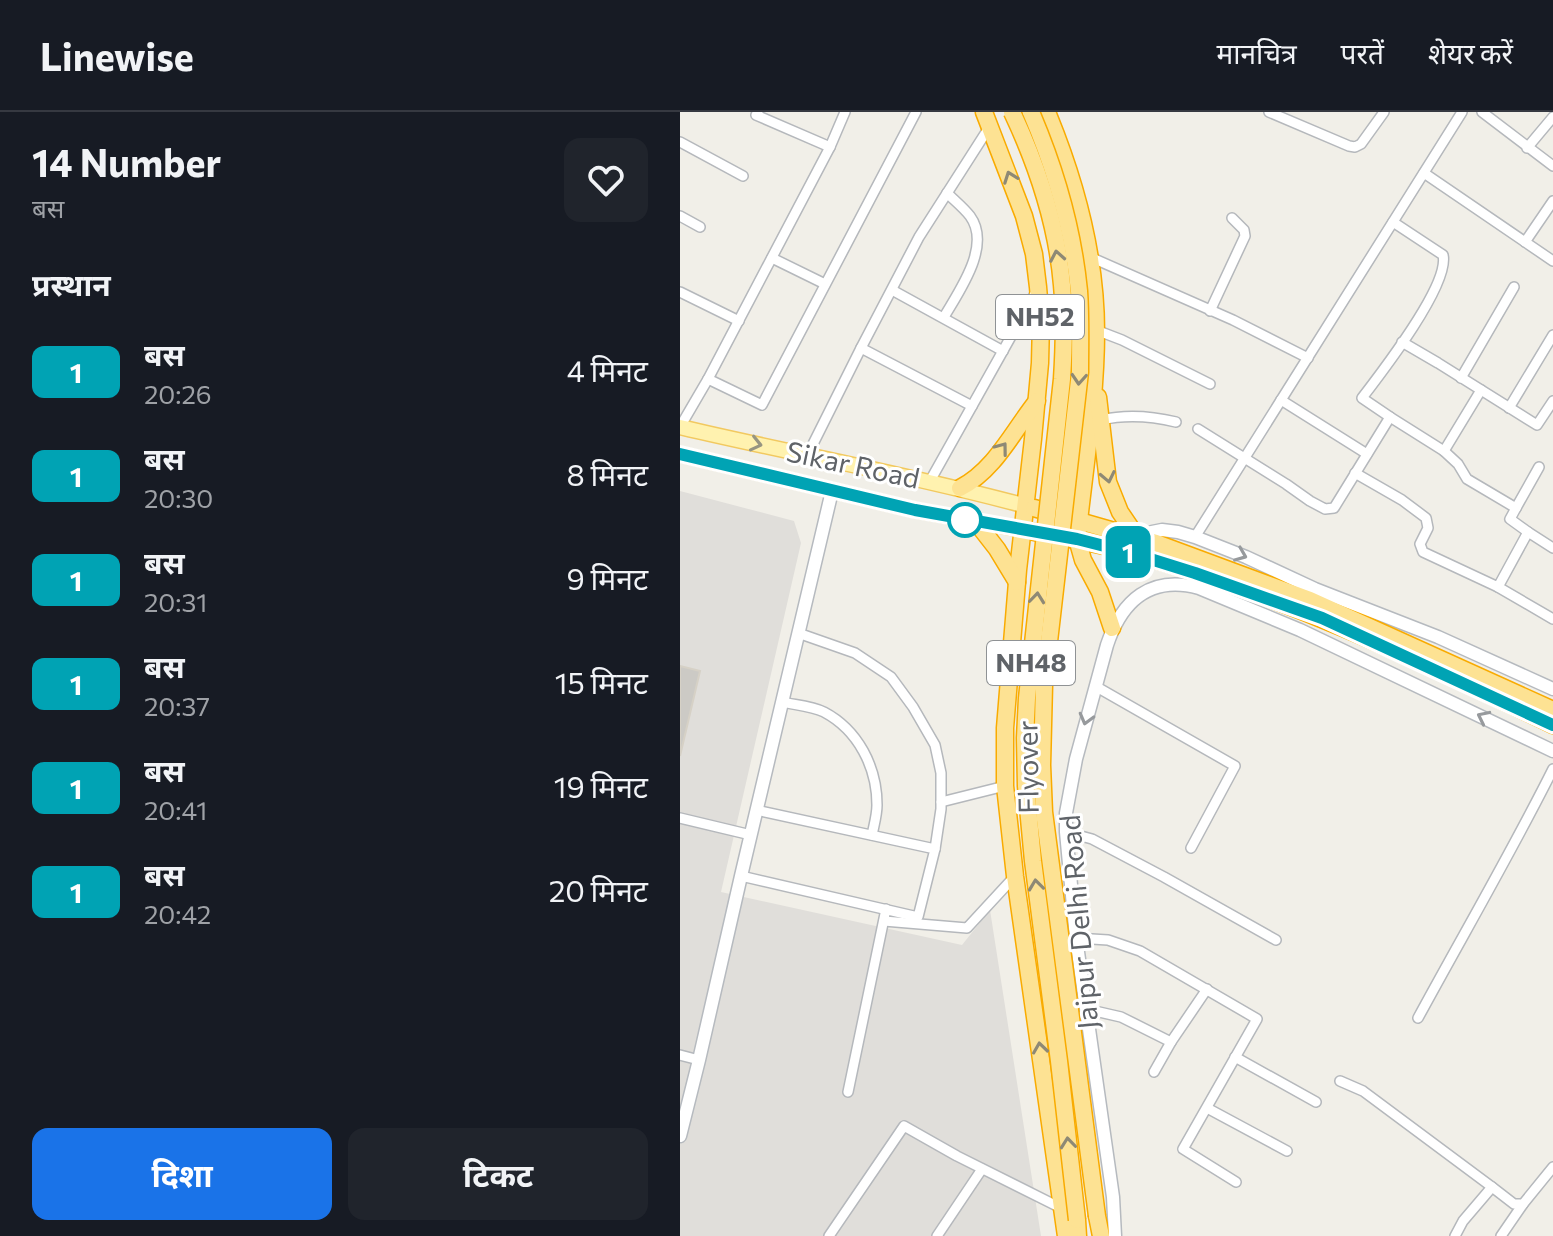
<!DOCTYPE html>
<html lang="hi">
<meta charset="utf-8">
<style>
:root{--surface:#171b24;--page:#20242c;--text:#f1f3f6;--muted:#9ea1a6;--line:#363941;--accent:#1a73e8}
body{margin:0;font-family:Commissioner,"Noto Sans Devanagari",sans-serif;background:var(--page);color:var(--text);height:100vh;display:flex;flex-direction:column;font-size:30px;white-space:nowrap}
*{box-sizing:border-box;margin:0}
p{font-size:26px;color:var(--muted)}
.icon{flex:none;width:44px;height:44px;fill:none;stroke:currentColor;stroke-width:2;stroke-linecap:round;stroke-linejoin:round}
.map{position:relative;flex:1;overflow:hidden}
.sheet{display:flex;flex-direction:column;background:var(--surface);width:680px}
.sheet>*{flex:none}
.badge{padding:0 16px;border-radius:12px;font-size:28px;line-height:52px}
.map>.badge{position:absolute;translate:-50% -50%;box-shadow:0 0 0 4px #fff}
h2{padding:0 32px;font-size:30px;line-height:72px}
.round{display:grid;place-items:center;flex:none;width:84px;height:84px;border-radius:16px;background:var(--page)}
.head{display:flex;align-items:center;justify-content:space-between;height:136px;padding:0 32px}
h1{font-size:38px;font-weight:700;line-height:60px}
.button{display:flex;gap:16px;margin-top:auto;padding:16px 32px}
.button a{flex:1;height:92px;border-radius:16px;background:var(--accent);color:#fff;font-size:32px;font-weight:700;line-height:92px;text-align:center}
.button a+a{background:var(--page);color:var(--text)}
ul{padding:0;list-style:none}
li{display:flex;align-items:center;gap:24px;height:104px;padding:0 32px}
li div{flex:1}
li b{display:block;font-size:30px}
li em{font-style:normal}
li .badge{min-width:88px;font-weight:700;text-align:center}
header{display:flex;align-items:center;gap:48px;box-sizing:border-box;height:112px;padding:0 40px;background:var(--surface);border-bottom:2px solid var(--line)}
header strong{font-size:38px}
nav{display:flex;gap:44px;margin-inline-start:auto;font-size:28px}
main{display:flex;flex:1;min-height:0}
.map>svg:first-child{display:block}
.industrial{fill:#e0deda}
.building{fill:#cccac5;stroke:#d6d1c6;stroke-width:2}
.lines{fill:none;stroke-linecap:round;stroke-linejoin:round}
.street-casing{stroke:#b5b8bc;stroke-width:12}
.secondary-casing{stroke:#b6babf;stroke-width:15}
.primary-casing{stroke:#f2c960;stroke-width:17}
.highway-casing{stroke:#f9ab00;stroke-width:19}
.street{stroke:#fff;stroke-width:9}
.secondary{stroke:#fff;stroke-width:12}
.primary{stroke:#fff2af;stroke-width:14}
.highway{stroke:#fde293;stroke-width:16}
.highway-bridge-casing{stroke:#f9ab00;stroke-width:19;stroke-linecap:butt}
.highway-bridge{stroke:#fde293;stroke-width:16}
.oneway{stroke:#8e8975}
.oneway2{stroke:#979581}
.oneway3{stroke:#979a9d}
.line-casing{stroke:#fff;stroke-width:18}
.line{stroke:#00a3b4;stroke-width:12}
.stop-dot{fill:#fff;stroke:#00a3b4;stroke-width:4}
.labels{text-anchor:middle;stroke-width:6;stroke-linejoin:round;paint-order:stroke}
.shield{fill:#fff;stroke:#8f9295;stroke-width:2}
.shield-label{font-size:26px;font-weight:bold;fill:#5f6368}
.street-label{font-size:28px;fill:#5f6368;stroke:#fff}
</style>
<header>
<strong>Linewise</strong>
<nav><a>मानचित्र</a><a>परतें</a><a>शेयर करें</a></nav>
</header>
<main>
<section class="sheet">
<div class="head"><div><h1>14 Number</h1><p>बस</p></div><a class="round"><svg class="icon" aria-label="heart" viewBox="0 0 24 24"><path d="M12 20l-8-8c-3-5 5-10 8-4 3-6 11-1 8 4z"/></svg></a></div>
<h2>प्रस्थान</h2>
<ul>
<li><span class="badge" style="background:#00a3b4;color:#fff">1</span><div><b>बस</b><p>20:26</p></div><em>4 मिनट</em></li>
<li><span class="badge" style="background:#00a3b4;color:#fff">1</span><div><b>बस</b><p>20:30</p></div><em>8 मिनट</em></li>
<li><span class="badge" style="background:#00a3b4;color:#fff">1</span><div><b>बस</b><p>20:31</p></div><em>9 मिनट</em></li>
<li><span class="badge" style="background:#00a3b4;color:#fff">1</span><div><b>बस</b><p>20:37</p></div><em>15 मिनट</em></li>
<li><span class="badge" style="background:#00a3b4;color:#fff">1</span><div><b>बस</b><p>20:41</p></div><em>19 मिनट</em></li>
<li><span class="badge" style="background:#00a3b4;color:#fff">1</span><div><b>बस</b><p>20:42</p></div><em>20 मिनट</em></li>
</ul>
<div class="button"><a>दिशा</a><a>टिकट</a></div>
</section>
<div class="map">
<svg width="873" height="1124" viewBox="0 0 873 1124">
<rect width="100%" height="100%" fill="#f1efe8"/>
<polygon class="industrial" points="0,379 114,409 121,431 41,780 282,833 310,798 361,1124 0,1124"/>
<polygon class="building" points="0,554 20,559 0,644"/>
<g class="lines">
<defs>
<g id="street">
<polyline points="78,0 76,3 150,35"/>
<polyline points="165,0 150,35 28,267 82,293 236,0"/>
<polyline points="589,0 669,34 675,35 681,32 704,0"/>
<polyline points="802,0 873,54"/>
<polyline points="0,30 63,64"/>
<polyline points="847,36 873,5"/>
<polyline points="744,61 873,149"/>
<polyline points="0,104 20,115"/>
<polyline points="845,130 873,89"/>
<polyline points="410,145 553,208 628,246"/>
<polyline points="92,146 145,172"/>
<polyline points="212,178 323,239"/>
<polyline points="0,180 59,209"/>
<polyline points="530,199 565,124 564,118 552,106"/>
<path d="M264,205c15,-26 48,-71 26,-101 -6,-8 -16,-16 -23,-23"/>
<polyline points="416,218 442,228 530,272"/>
<polyline points="722,230 758,251 857,313 873,289"/>
<polyline points="181,236 292,294"/>
<polyline points="781,266 834,175"/>
<polyline points="601,288 687,342"/>
<polyline points="829,296 873,223"/>
<path d="M421,308c26,-6 50,-4 75,2"/>
<polyline points="0,315 28,267"/>
<path d="M518,317l88,55 24,17 15,8 9,-1 56,-91 -28,-19c20,-26 88,-114 81,-143l-50,-33"/>
<polyline points="764,339 801,278"/>
<polyline points="127,344 181,236 239,125 310,14"/>
<polyline points="675,361 722,388 746,406 748,416 740,432 743,440 818,475 848,420 830,407 836,396 787,367 778,352 764,339 710,305"/>
<polyline points="250,369 357,178"/>
<polyline points="836,396 859,355"/>
<polyline points="848,420 873,436"/>
<polyline points="515,425 782,0"/>
<polyline points="818,475 873,507"/>
<polyline points="118,521 175,541 211,565 233,595 255,633 261,661 261,697 255,737"/>
<polyline points="415,574 555,654 511,736"/>
<path d="M102,590c13,3 30,4 42,10 34,18 53,55 53,93 0,10 -3,20 -5,30"/>
<polyline points="261,690 325,674"/>
<polyline points="0,706 71,723"/>
<polyline points="386,720 412,727 484,765 596,828"/>
<polyline points="61,764 238,805 255,737 76,698"/>
<polyline points="204,809 287,816 335,764"/>
<polyline points="396,826 428,828 460,839 577,907 503,1037 556,1070"/>
<polyline points="406,897 441,905 491,930 474,960"/>
<path d="M738,906c45,-83 93,-165 135,-249"/>
<polyline points="491,930 527,877"/>
<polyline points="0,943 19,948"/>
<polyline points="555,945 636,990"/>
<polyline points="660,969 683,979 812,1075"/>
<polyline points="168,980 206,797"/>
<polyline points="527,996 607,1039"/>
<polyline points="149,1124 224,1014 277,1044 383,1097"/>
<polyline points="257,1124 302,1057"/>
<polyline points="775,1124 783,1109 812,1075 834,1092 843,1092 873,1055"/>
<polyline points="821,1124 843,1092"/>
</g>
<g id="secondary">
<polyline points="461,427 472,420 482,418 498,420 515,425 566,445 635,477 758,525 873,577"/>
<polyline points="0,1024 19,948 61,764 152,379"/>
<path d="M435,1124l-2,-39 -37,-259 -10,-106v-19l10,-54 31,-114c15,-45 44,-70 92,-57l101,42 253,121"/>
</g>
<g id="primary">
<path d="M0,315c115,27 232,48 346,79"/>
<polyline points="0,342 235,398 344,418"/>
</g>
<g id="highway">
<polyline points="304,0 344,104 354,142 358,175 361,210 360,251 353,327 338,458 325,616 325,674 335,764 386,1124"/>
<path d="M367,0c29,70 49,143 49,220 0,69 -12,139 -19,207l6,21 17,32 12,36"/>
<polyline points="418,285 428,370 440,400 457,425"/>
<path d="M280,376c35,-18 53,-57 77,-87"/>
<polyline points="354,396 476,431 630,488 873,598"/>
<polyline points="296,410 317,437 337,470"/>
<path d="M344,418c33,7 67,12 101,21 149,40 289,107 428,174"/>
<polyline points="417,1104 421,1124"/>
<polyline points="397,1108 398,1124"/>
</g>
</defs>
<use href="#street" class="street-casing"/>
<use href="#secondary" class="secondary-casing"/>
<use href="#primary" class="primary-casing"/>
<use href="#highway" class="highway-casing"/>
<use href="#street" class="street"/>
<use href="#secondary" class="secondary"/>
<use href="#primary" class="primary"/>
<use href="#highway" class="highway"/>
<defs>
<g id="highway-bridge">
<path d="M332,0c25,53 45,114 50,173 3,32 2,63 0,94l-35,319 -2,40 1,48 7,75 26,200 18,159"/>
<path d="M351,0c24,56 42,118 48,179 2,27 1,54 1,81l-36,313 -2,80 2,47 53,404"/>
</g>
</defs>
<use href="#highway-bridge" class="highway-bridge-casing"/>
<use href="#highway-bridge" class="highway-bridge"/>
</g>
<defs><path id="oneway-chevron" d="M-2-3.5L2.5 0L-2 3.5" fill="none" stroke-width="1.6" stroke-linecap="round" stroke-linejoin="round" transform="scale(2)"/></defs>
<g class="oneway">
<use href="#oneway-chevron" transform="translate(330 65) rotate(-110)"/>
<use href="#oneway-chevron" transform="translate(377 144) rotate(-100)"/>
<use href="#oneway-chevron" transform="translate(399 267) rotate(94)"/>
<use href="#oneway-chevron" transform="translate(322 336) rotate(-53)"/>
<use href="#oneway-chevron" transform="translate(428 365) rotate(78)"/>
<use href="#oneway-chevron" transform="translate(357 486) rotate(-84)"/>
<use href="#oneway-chevron" transform="translate(356 773) rotate(-97)"/>
<use href="#oneway-chevron" transform="translate(360 936) rotate(-98)"/>
<use href="#oneway-chevron" transform="translate(388 1031) rotate(-96)"/>
</g>
<use class="oneway2" href="#oneway-chevron" transform="translate(76 332) rotate(13)"/>
<g class="oneway3">
<use href="#oneway-chevron" transform="translate(561 443) rotate(22)"/>
<use href="#oneway-chevron" transform="translate(803 605) rotate(-154)"/>
<use href="#oneway-chevron" transform="translate(406 607) rotate(105)"/>
</g>
<g class="lines">
<defs>
<polyline id="line" points="0,342 235,398 397,427 448,440 515,461 642,506 873,613"/>
</defs>
<use href="#line" class="line-casing"/>
<use href="#line" class="line"/>
</g>
<circle class="stop-dot" cx="285" cy="408" r="16"/>
<g class="labels">
<g class="shield">
<rect x="316" y="183" width="88" height="44" rx="6"/>
<rect x="307" y="529" width="88" height="44" rx="6"/>
</g>
<g class="shield-label">
<text x="360" y="214">NH52</text>
<text x="351" y="560">NH48</text>
</g>
<g class="street-label">
<text transform="translate(173 353) rotate(12)" y="10">Sikar Road</text>
<text transform="translate(348 655) rotate(-91)" y="10">Flyover</text>
<text transform="translate(399 810) rotate(-95)" y="10">Jaipur Delhi Road</text>
</g>
</g>
</svg>
<b class="badge" style="left:448px;top:440px;background:#00a3b4;color:#fff">1</b>
</div>
</main>
